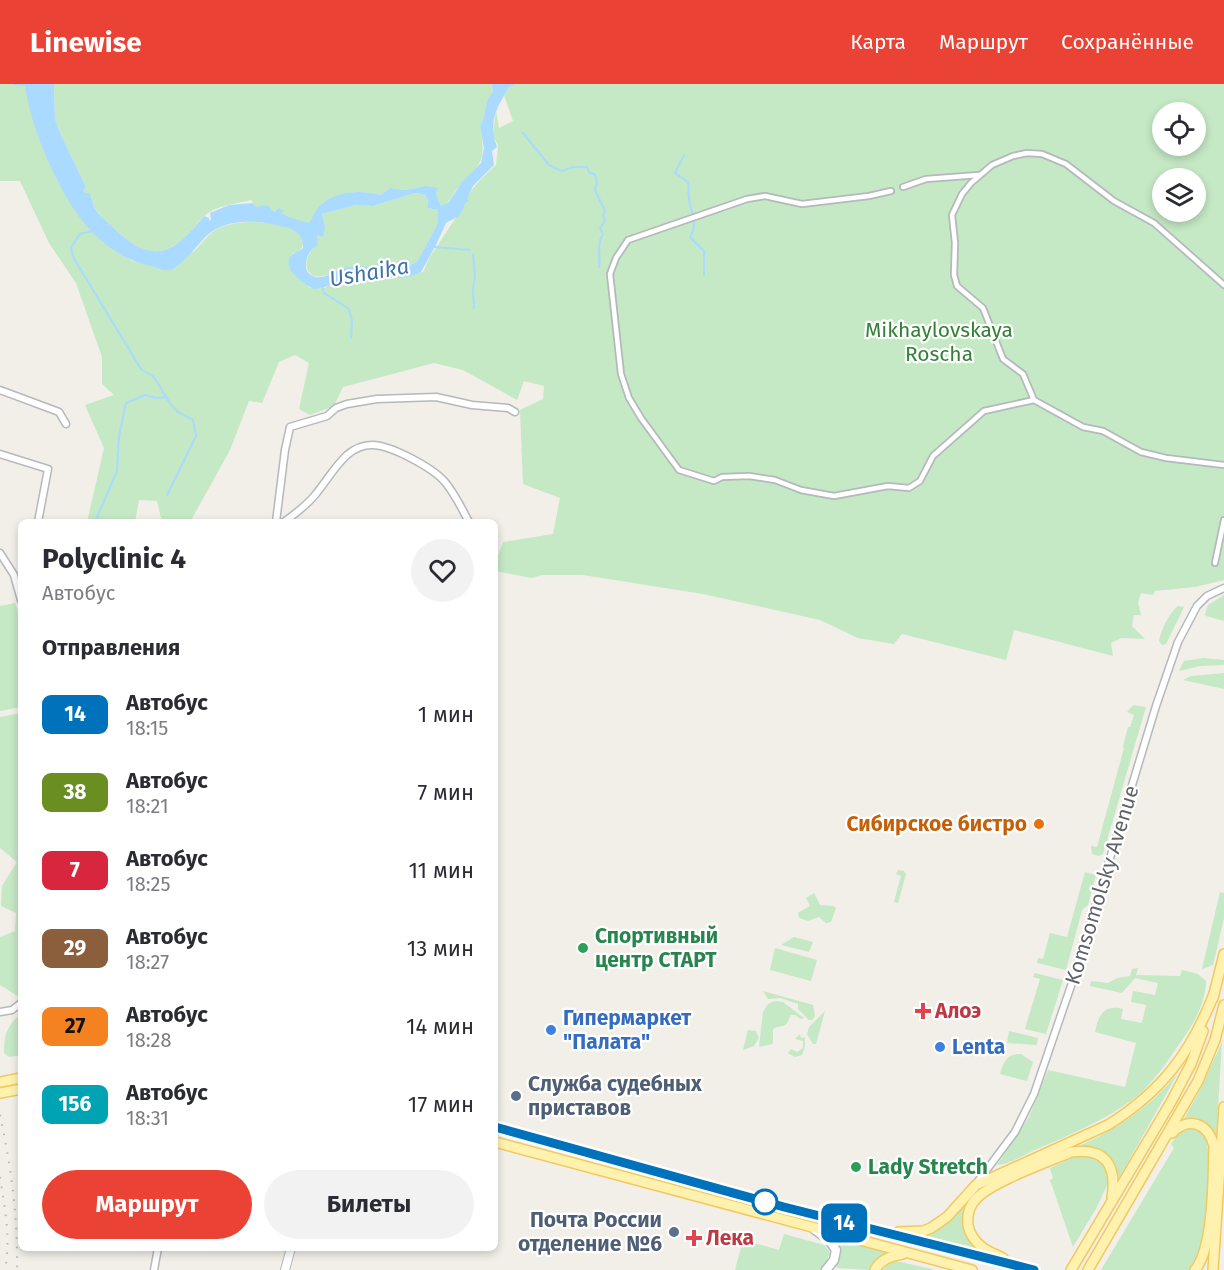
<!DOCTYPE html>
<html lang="ru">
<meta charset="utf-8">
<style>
:root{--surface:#fff;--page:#f2f2f3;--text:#2b2b33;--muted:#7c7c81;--accent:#ea4335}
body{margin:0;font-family:"Fira Sans",sans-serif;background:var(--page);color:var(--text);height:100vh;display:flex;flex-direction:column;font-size:22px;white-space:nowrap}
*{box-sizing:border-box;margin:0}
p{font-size:20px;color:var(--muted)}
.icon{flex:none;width:33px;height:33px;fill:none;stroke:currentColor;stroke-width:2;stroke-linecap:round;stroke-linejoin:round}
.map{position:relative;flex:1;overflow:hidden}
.side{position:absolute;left:18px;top:435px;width:480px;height:732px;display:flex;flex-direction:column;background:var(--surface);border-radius:9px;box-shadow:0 3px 9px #0003}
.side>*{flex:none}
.badge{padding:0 12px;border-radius:9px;font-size:21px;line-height:39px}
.controls{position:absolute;left:1152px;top:18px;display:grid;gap:12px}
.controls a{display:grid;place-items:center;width:54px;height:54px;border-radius:50%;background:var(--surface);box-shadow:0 3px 9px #0003;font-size:30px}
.map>.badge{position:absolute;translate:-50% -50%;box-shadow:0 0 0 3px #fff}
h2{padding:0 24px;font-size:22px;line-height:54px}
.round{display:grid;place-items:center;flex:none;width:63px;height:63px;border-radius:32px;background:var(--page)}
.summary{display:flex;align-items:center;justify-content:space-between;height:102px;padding:0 24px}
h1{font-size:28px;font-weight:700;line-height:45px}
.primary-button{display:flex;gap:12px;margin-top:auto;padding:12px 24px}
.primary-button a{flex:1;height:69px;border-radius:36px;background:var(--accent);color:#fff;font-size:24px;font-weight:700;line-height:69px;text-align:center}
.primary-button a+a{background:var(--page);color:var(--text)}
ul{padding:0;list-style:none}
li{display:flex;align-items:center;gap:18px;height:78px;padding:0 24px}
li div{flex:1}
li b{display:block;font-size:22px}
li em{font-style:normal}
li .badge{min-width:66px;font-weight:700;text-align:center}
header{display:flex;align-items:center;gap:36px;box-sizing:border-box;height:84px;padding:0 30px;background:var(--accent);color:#fff}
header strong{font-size:28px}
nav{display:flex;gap:33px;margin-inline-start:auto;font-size:21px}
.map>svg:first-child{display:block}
.green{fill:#c5e8c5;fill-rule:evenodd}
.water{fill:#aadaff;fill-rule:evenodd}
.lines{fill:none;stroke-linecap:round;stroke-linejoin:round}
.stream{stroke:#aadaff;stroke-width:2}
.pedestrian-casing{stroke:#b5b8bc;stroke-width:8}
.minor-casing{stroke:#b5b8bc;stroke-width:9}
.tertiary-casing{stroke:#b5b8bc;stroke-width:10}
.secondary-casing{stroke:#b6babf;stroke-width:11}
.primary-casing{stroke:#f2c960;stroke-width:12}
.pedestrian{stroke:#fff;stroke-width:4.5}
.minor{stroke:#fff;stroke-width:6}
.tertiary{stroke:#fff;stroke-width:8}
.secondary{stroke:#fff;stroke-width:8}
.primary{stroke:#fff2af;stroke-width:9}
.rail{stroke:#b6b7b8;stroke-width:2;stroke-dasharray:1.5 8;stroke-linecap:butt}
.line-casing{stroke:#fff;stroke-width:14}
.line{stroke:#0072bc;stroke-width:9}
.food-dot{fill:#e8710a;stroke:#fff;stroke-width:2}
.leisure-dot{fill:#2e9e5b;stroke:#fff;stroke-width:2}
.health-dot{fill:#e0444e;stroke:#fff;stroke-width:2}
.shop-dot{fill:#3f7fe0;stroke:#fff;stroke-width:2}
.service-dot{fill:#5c6f8a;stroke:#fff;stroke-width:2}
.stop-dot{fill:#fff;stroke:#0072bc;stroke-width:3}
.labels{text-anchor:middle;stroke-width:4.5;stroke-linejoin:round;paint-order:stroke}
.park-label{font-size:21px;fill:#348238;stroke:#fff}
.food-label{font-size:21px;font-weight:bold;fill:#c56008;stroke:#fff;text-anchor:end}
.street-label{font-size:21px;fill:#5f6368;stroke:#fff}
.leisure-label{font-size:21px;font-weight:bold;fill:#27864d;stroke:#fff;text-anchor:start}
.health-label{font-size:21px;font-weight:bold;fill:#be3a42;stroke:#fff;text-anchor:start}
.shop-label{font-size:21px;font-weight:bold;fill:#366cbe;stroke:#fff;text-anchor:start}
.service-label{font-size:21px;font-weight:bold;fill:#4e5e75;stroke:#fff;text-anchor:start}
.water-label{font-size:22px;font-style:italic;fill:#4174aa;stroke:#fff}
</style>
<header>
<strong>Linewise</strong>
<nav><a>Карта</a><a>Маршрут</a><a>Сохранённые</a></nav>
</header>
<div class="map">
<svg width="1224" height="1186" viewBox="0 0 1224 1186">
<rect width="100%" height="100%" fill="#f1efe8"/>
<g class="green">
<path d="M0,0h25l14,54 21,46 29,45 43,32 36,9c8,-6 18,-12 26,-19 8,-7 14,-17 23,-22 20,-10 58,-9 78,2 11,6 11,20 -2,22l-4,14 10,12 11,9h14l22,-9h45l32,-7 7,-15 32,-49 -1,-5 20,-24 15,-14 2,-19 -5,-11 3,-24 3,17 14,-7 -9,-26 5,-8 7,-3h708v496l-29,7 -40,4 -2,4 -12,-2 -3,10 3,12h-7l-2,11 13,13 -24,-1 -10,5 2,13 -99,-26 -8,30 -104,-26 -8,10 -36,-6 -38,-18 -117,-26 -120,-19h-41l-10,3 -37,-7v-7l8,-22 50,-8 7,-36 -37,-14 -3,-74 23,-11 1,-13 -20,-5 -7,19 -54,-30 -29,-7 -91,24 -9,19 -24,9 -11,-6 10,-46 -14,-8 -16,7 -17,41 -13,-2 -19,49 -40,72h-28l-5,-21 -18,-1 -4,22h-48l17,-74 -19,-43 29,-10 -12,-11v-27l-26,-74 -27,-40 -29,-62h-20zM1162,28h34v34h-34zM1162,94h34v34h-34z"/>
<path d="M54,0h438l1,9c-11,11 -5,21 -13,33 7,39 0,36 -23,63 -6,8 -6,13 -16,17l-5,-13 -11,-7 -20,4 -15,-2 -9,7c-39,-9 -46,3 -72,29l-53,-17 -5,-7c-16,4 -35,5 -48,17 -5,5 -9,12 -15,18 -28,25 -47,20 -72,-5 -10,-9 -23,-18 -24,-33l-7,-3 -2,-3 3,-4 -25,-52 -6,-16z"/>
<path d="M415,109l10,2 3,6 -1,7 11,2v13l-21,39c-22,10 -46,3 -69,5 -9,0 -16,8 -26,9 -5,1 -9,1 -12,-3 -9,-9 1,-23 8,-31l-2,-5 9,-11 -3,-12 34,-9 17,1z"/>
<polygon points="1224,511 1224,537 1206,532 1205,530 1208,521"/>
<polygon points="15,519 21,538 21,623 0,627 0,522"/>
<path d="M1178,522l6,1 -18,37 -4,1 -3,-4c2,-11 10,-28 19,-35z"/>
<polygon points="1203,574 1224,576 1224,581 1200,582 1179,587 1184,577"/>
<polygon points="1224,589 1224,605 1183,596 1191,592"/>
<polygon points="1133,621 1146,623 1103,770 1099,772 1092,770 1091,762 1097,763 1124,664 1123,662 1128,643 1130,643 1134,631 1127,628"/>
<polygon points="21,629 21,914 0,901 0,853 15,847 16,829 1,822 2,802 17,778 0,764 0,633"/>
<polygon points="898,786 904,787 906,790 898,819 894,818 901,792 896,790"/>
<polygon points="1085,788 1096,791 1088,821 1082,826 1066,886 1037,879 1038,874 1043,875 1050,849 1067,853"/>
<polygon points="1220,808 1224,809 1224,834 1213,881 1202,885"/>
<polygon points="814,809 820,821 833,822 836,824 831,838 826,839 819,833 808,837 799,834 798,829 810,822 806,814"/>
<polygon points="794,853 813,858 809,868 781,861"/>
<polygon points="775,864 817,876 811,897 770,886"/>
<path d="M1138,884l-2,7 44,1 2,-6 16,4 8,7c0,20 -12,43 -24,59 -13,19 -27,41 -46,57 -30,23 -67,38 -101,53 -12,5 -25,14 -38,15l32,-48 19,-47 77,17 11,-44 -41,-11c3,-16 9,-28 28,-23l-2,10 21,4 4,-18 -15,-3 2,-11 22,4 3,-12 -23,-5 -13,15 -32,-7 1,-5 17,2 9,-5 13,-2 2,-7z"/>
<polygon points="1035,889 1063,896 1046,950 1025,945 1040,895 1033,893"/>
<polygon points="763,907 813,921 815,932 812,936 809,936 798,925 798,920 780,914 768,915"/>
<path d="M774,917l9,1 21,16 -3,1 -6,-4h-4c-7,16 -6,8 -18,14v15l-14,3 4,-35 5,-8z"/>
<polygon points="825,927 816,960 813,960 807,950 809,943"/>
<path d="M21,929v42l-12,2 -5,-4c0,-20 3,-26 17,-40z"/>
<polygon points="748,946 756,947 759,954 754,962 743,966"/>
<polygon points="1009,947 1038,954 1037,961 1007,959"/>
<polygon points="800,950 801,954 805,953 805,962 802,971 795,973 788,969 791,965 797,968 803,964 803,957 795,955"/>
<path d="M1222,958l-6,98c-7,-17 -18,-16 -34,-18l16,-28z"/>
<path d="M1021,970l12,8 -6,19 -27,-7c4,-13 7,-20 21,-20z"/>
<path d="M1178,989l-59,105c-4,-22 -19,-31 -40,-32 39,-17 72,-40 99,-73z"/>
<path d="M1192,1045l12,5c10,24 2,78 0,105 -3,12 -8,21 -15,31h-88l73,-122 -3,-4c6,-9 10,-13 21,-15z"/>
<polygon points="1084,1072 1094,1074 1105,1083 1108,1099 1097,1123 1073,1163 1050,1096 1053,1094 1050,1084 1074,1073"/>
<path d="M969,1115l1,1c-11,20 -7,35 9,50l-54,-14 13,-6z"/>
<polygon points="784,1150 824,1161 830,1168 824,1184 819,1186 735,1186 743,1156 779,1166"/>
<polygon points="834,1154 890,1168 880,1172 870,1186 837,1184 836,1181 840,1165"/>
<polygon points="896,1177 936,1186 882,1186 889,1180"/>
</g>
<path class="water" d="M25,0h29l1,35 6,16 25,52 -3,4 2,2h4c4,5 3,11 7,17 5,8 14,14 20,20 37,36 59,23 88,-14l5,2v3l2,-2 -1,-6 19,-8 24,-2 3,4c17,-4 10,1 19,5l4,-4 5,3 -3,2c7,5 19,7 28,10 4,-5 7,-15 13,-19 17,-14 39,-14 59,-9l9,-7 15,2 20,-4 13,2 -2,5 5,13 8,-4 13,-20 19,-19 3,-15 -4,-22c7,-10 3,-24 13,-34l-1,-8h24l-7,3c-13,22 -21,35 -12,60l-5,4 2,14 -21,21 -6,13 2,2 -4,2c-5,15 -5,12 -19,20l-10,22 -15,27c-23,11 -47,3 -71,7 -12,2 -23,9 -36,10 -10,-4 -33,-21 -23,-33 3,-4 8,-4 12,-8 1,-11 -6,-17 -15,-20 -22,-6 -50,-11 -72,1 -13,7 -21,22 -32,31 -5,4 -10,10 -16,10 -5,1 -12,-3 -17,-4 -23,-4 -46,-20 -62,-37 -28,-31 -60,-103 -64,-145zM415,109l10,2 3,6 -1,7 11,2v13l-21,39c-23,11 -47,2 -70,5 -11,1 -19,12 -31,10 -18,-3 -9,-28 2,-32l-1,-10 6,2 2,-11 -3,-12 34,-9 17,1z"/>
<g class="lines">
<g class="stream">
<polyline points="14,0 26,1"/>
<path d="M523,49l26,32 13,6 11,-4h14l2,5 6,3 2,8 -2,7 10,21 -2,5 2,5 -5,7 3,6c-7,11 -2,21 -4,33"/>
<path d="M684,71l-9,18 13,9c1,6 0,10 1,16 1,14 10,25 1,39l14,14v24"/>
<polyline points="92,147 80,150 71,163 73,173 141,285 154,293 171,321 178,328 193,336 196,352 167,411"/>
<polyline points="435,163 470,166"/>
<polyline points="473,170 475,193 473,205 474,224"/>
<polyline points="322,201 324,209 349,225 352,237 351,254"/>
<polyline points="95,438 117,387 119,352 126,319 145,311 156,314 167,313"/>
</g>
<defs>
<g id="pedestrian">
<polyline points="903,103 926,95 979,91"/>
<polyline points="891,107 869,112 802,120 765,112 747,115 628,156 616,174 610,190 621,290 629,314 641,334 679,386 714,397 722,393 749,392 775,396 801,406 834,412 888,402 909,404 920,397 933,372 984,327 1034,316"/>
<polyline points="1224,201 1154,139 1114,117 1066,80 1042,70 1027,69 1013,72 992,81 971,99 962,110 952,131 955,159 954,191 957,202 983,224 1003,275 1023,290 1034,316 1083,343 1103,347 1141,368 1166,374 1224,381"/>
<polyline points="1215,479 1224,436"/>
</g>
<g id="minor">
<polyline points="0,306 59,328 66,340"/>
<polyline points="0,370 48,385 38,438"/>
<polyline points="276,438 285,366 290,343 327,332 336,324 347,320 377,315 436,313 472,321 508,324 515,328"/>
<path d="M284,438c11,-8 22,-16 31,-27 11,-13 19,-28 32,-40 7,-6 15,-10 25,-10 19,0 61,23 73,37 10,12 17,27 24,40"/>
<polyline points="0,469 14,491 21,516"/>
<polyline points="0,928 12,926 21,919"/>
<polyline points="976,1100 1015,1048 1034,1010 1074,893 1156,622 1178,558 1197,522 1207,512 1224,504"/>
<polyline points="154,1186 158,1164"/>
</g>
<polyline id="tertiary" points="285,1186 291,1164"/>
<polyline id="secondary" points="814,1145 829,1156 836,1166 834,1176 826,1186"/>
<g id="primary">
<polyline points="1213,914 1224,870"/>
<polyline points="0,998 21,994"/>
<polyline points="0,1009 21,1005"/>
<polyline points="495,1043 797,1126 1033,1186"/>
<path d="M1172,1049c17,-17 36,-10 42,13 -1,31 0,101 -19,124"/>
<polyline points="495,1058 972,1186"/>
<path d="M898,1148l25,-1 8,-3 16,-11 29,-32 132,-60c53,-33 83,-72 106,-131"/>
<path d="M1003,1174c-6,-3 -14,-6 -20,-10 -7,-5 -14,-15 -15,-23 -1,-10 1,-19 8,-26 15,-17 72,-37 95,-47 34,-5 46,13 41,45"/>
<path d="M875,1186c6,-11 16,-14 28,-16"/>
<polyline points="1071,1186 1171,1018 1191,980 1203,947"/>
<polyline points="1088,1186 1198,997 1215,956 1224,921"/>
<polyline points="1213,1186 1224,1023"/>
</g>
</defs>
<use href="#pedestrian" class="pedestrian-casing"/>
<use href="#minor" class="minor-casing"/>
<use href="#tertiary" class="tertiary-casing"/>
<use href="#secondary" class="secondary-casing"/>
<use href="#primary" class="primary-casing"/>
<use href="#pedestrian" class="pedestrian"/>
<use href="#minor" class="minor"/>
<use href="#tertiary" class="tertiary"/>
<use href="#secondary" class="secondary"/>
<use href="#primary" class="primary"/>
<g class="rail">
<path d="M0,1031c11,51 18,102 17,155"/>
<path d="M0,1093c5,34 11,59 5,93"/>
</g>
</g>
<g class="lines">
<defs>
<polyline id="line" points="495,1043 784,1123 1034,1186"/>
</defs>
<use href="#line" class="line-casing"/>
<use href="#line" class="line"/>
</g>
<circle class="food-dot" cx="1039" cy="740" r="6"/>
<g class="leisure-dot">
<circle cx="583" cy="864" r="6"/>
<circle cx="856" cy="1083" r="6"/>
</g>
<g class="health-dot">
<path d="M920 918h6v6h6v6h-6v6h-6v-6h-6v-6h6z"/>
<path d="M691 1145h6v6h6v6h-6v6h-6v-6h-6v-6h6z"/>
</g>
<g class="shop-dot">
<circle cx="551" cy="946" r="6"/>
<circle cx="940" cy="963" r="6"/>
</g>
<g class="service-dot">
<circle cx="516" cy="1012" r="6"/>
<circle cx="674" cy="1148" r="6"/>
</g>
<circle class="stop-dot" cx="765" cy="1118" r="12"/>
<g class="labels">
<g class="park-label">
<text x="939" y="253">Mikhaylovskaya<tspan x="939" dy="24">Roscha</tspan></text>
</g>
<g class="food-label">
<text x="1027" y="747">Сибирское бистро</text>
</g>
<g class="street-label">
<text transform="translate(1102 801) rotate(-73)" y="7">Komsomolsky Avenue</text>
</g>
<g class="leisure-label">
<text x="595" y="859">Спортивный<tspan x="595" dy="24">центр СТАРТ</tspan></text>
<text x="868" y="1090">Lady Stretch</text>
</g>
<g class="health-label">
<text x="935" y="934">Алоэ</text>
<text x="706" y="1161">Лека</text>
</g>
<g class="shop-label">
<text x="563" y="941">Гипермаркет<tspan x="563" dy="24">"Палата"</tspan></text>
<text x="952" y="970">Lenta</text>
</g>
<g class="service-label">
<text x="528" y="1007">Служба судебных<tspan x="528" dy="24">приставов</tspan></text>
<text x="662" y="1143" text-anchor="end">Почта России<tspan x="662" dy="24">отделение №6</tspan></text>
</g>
<g class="water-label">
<text transform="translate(369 188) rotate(-10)" y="8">Ushaika</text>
</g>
</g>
</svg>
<div class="controls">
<a><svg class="icon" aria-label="locate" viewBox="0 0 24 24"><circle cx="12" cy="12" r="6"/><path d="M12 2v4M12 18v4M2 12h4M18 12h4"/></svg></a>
<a><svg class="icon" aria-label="layers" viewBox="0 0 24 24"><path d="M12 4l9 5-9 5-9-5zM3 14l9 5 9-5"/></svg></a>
</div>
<b class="badge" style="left:844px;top:1139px;background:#0072bc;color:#fff">14</b>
<section class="side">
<div class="summary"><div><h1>Polyclinic 4</h1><p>Автобус</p></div><a class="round"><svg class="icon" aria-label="heart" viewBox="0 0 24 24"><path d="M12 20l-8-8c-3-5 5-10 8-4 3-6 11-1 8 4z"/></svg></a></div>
<h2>Отправления</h2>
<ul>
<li><span class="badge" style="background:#0072bc;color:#fff">14</span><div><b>Автобус</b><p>18:15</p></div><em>1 мин</em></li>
<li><span class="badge" style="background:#6b8e23;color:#fff">38</span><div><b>Автобус</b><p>18:21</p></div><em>7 мин</em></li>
<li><span class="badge" style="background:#d7263d;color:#fff">7</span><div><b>Автобус</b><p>18:25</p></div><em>11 мин</em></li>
<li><span class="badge" style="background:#8b5e3c;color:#fff">29</span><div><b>Автобус</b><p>18:27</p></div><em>13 мин</em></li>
<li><span class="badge" style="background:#f58220;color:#111">27</span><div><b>Автобус</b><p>18:28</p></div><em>14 мин</em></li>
<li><span class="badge" style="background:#00a3b4;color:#fff">156</span><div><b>Автобус</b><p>18:31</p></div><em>17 мин</em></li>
</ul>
<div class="primary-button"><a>Маршрут</a><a>Билеты</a></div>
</section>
</div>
